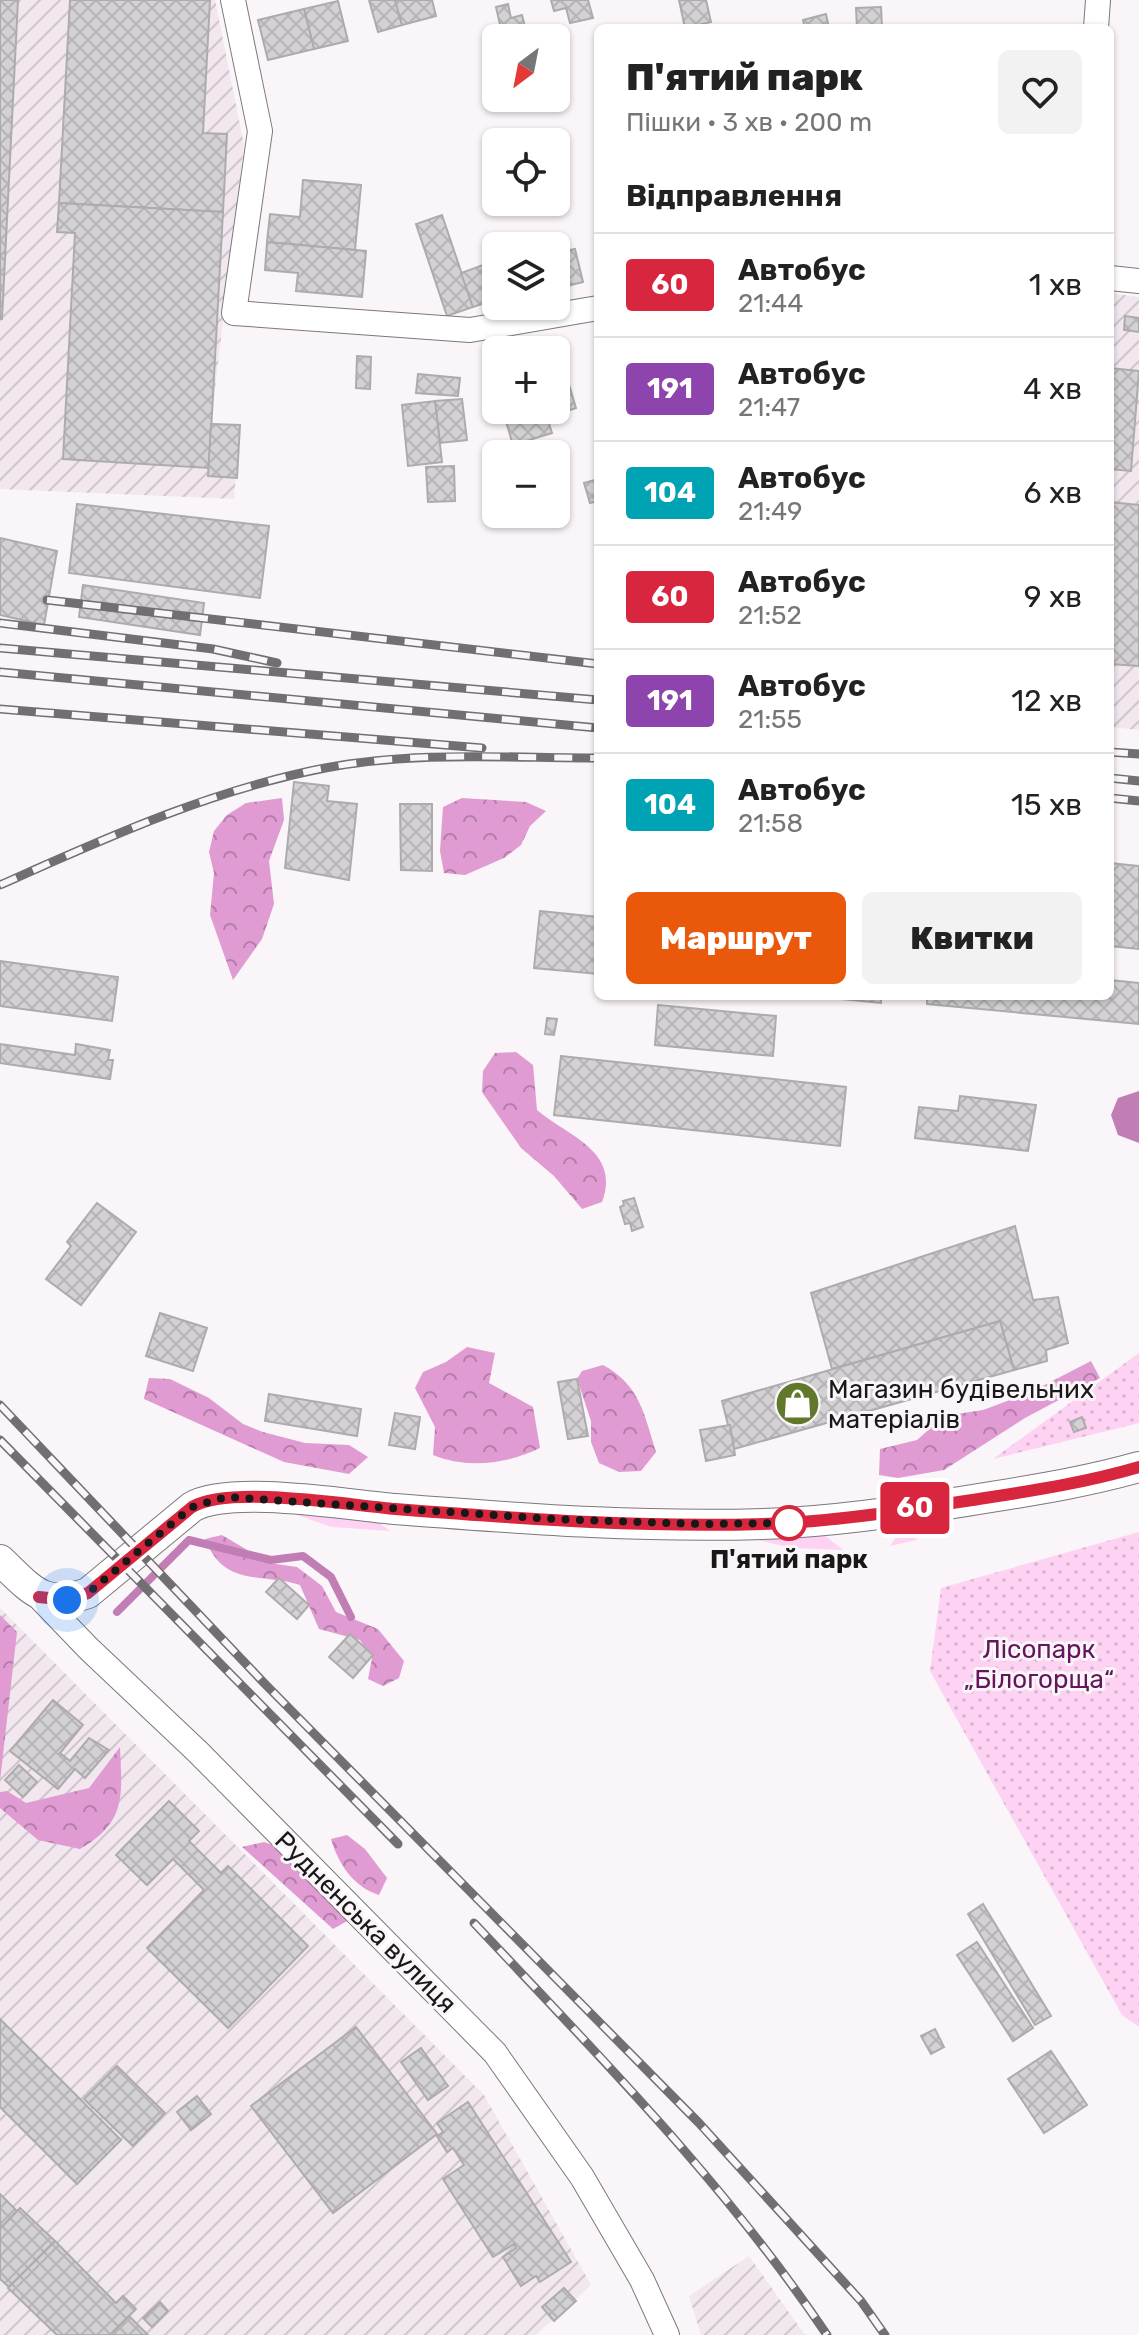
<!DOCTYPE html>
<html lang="uk">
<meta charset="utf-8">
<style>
:root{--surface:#fff;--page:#f2f2f2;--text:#222;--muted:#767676;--line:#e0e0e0;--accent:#ea580c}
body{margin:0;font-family:Rubik,sans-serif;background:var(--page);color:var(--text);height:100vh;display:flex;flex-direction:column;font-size:30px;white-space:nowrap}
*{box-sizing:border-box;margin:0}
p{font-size:26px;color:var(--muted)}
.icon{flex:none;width:44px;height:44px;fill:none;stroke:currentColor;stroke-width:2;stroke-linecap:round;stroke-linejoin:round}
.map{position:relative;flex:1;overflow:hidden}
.sheet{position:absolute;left:594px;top:24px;width:520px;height:976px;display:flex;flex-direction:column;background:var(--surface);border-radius:12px;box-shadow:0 2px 6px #0004}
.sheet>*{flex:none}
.badge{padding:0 16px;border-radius:6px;font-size:28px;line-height:52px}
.needle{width:52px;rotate:212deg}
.controls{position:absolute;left:482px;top:24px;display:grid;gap:16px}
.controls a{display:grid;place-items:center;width:88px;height:88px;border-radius:12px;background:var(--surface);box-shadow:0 2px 6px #0004;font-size:40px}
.you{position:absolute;width:40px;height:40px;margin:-20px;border:6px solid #fff;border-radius:50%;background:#1a73e8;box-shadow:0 0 0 12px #1a73e833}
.map>.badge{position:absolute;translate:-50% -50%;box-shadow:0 0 0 4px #fff}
h2{padding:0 32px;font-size:30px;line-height:72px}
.round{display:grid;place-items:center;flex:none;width:84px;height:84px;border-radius:12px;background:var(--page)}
.headline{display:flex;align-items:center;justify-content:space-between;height:136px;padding:0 32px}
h1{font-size:38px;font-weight:800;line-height:60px}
.button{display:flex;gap:16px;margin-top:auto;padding:16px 32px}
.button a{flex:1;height:92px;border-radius:12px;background:var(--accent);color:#fff;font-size:32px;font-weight:800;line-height:92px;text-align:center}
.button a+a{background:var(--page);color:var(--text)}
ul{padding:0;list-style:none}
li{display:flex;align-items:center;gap:24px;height:104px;padding:0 32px;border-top:2px solid var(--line)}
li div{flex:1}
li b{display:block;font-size:30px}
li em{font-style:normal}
li .badge{min-width:88px;font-weight:700;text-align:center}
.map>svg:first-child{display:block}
.industrial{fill:url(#industrial-furrows)}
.grass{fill:#fdd2f3}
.forest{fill:url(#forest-crowns)}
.park{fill:url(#park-dots)}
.water{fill:#c17eb4}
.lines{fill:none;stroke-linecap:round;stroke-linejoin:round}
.stream{stroke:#c17eb4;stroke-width:8}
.building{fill:url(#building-cross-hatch);stroke:#aeabad;stroke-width:2}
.minor-casing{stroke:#7c787b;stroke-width:26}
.tertiary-casing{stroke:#7c787b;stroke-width:32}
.minor{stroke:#fff;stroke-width:24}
.tertiary{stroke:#fff;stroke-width:30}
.rail-casing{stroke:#716f71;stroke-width:9}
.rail{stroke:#f9f5f8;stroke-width:6;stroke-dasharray:18;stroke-linecap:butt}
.line-casing{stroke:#fff;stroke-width:18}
.line{stroke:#d7263d;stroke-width:12}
.walk{stroke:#191819;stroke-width:8;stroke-dasharray:0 14.4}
.stop-dot{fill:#fff;stroke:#d7263d;stroke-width:4}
.labels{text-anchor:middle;stroke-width:6;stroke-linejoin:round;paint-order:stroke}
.poi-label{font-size:26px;fill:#191819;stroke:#f9f5f8;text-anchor:start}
.stop-label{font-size:26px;font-weight:bold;fill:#191819;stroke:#f9f5f8}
.park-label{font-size:26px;fill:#65155b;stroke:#f9f5f8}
.street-label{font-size:26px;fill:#191819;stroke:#f9f5f8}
</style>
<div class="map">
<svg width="1139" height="2335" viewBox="0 0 1139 2335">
<defs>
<pattern id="industrial-furrows" width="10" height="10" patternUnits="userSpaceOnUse" patternTransform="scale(2)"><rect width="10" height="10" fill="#f2e7ef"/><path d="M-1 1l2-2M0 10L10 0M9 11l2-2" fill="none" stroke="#cfc5cc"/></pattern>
<pattern id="forest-crowns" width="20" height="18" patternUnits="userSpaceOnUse" patternTransform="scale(2)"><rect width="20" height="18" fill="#e09bd2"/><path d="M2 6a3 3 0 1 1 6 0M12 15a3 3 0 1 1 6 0" fill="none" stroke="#b57daa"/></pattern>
<pattern id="park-dots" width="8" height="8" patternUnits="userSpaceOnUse" patternTransform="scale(2)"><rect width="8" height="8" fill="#fdd2f3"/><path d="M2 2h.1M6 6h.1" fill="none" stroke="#d8b4d0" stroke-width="1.8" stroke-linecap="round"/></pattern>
<pattern id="building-cross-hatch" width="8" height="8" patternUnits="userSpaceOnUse" patternTransform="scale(2)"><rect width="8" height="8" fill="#d4d1d4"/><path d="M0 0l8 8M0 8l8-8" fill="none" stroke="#b5b3b5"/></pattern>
</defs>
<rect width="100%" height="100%" fill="#f9f5f8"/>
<g class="industrial">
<polygon points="0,0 215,0 244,145 211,423 240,425 234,499 0,489"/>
<polygon points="1110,293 1139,297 1139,730 1110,727"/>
<polygon points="0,1608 484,2095 591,2285 536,2335 0,2335"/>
<polygon points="749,2256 805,2335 701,2335 689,2296"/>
</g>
<g class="grass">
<polygon points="294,1514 378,1522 390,1531 332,1527"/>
<polygon points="925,1520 916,1540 890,1546 904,1526"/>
<polygon points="822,1533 843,1550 793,1548 735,1535"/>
</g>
<g class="forest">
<polygon points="282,798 284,820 269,861 274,904 262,939 233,980 210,915 214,873 209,852 214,831 227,815 246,803"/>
<polygon points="462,798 526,802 546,811 530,826 521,845 504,858 465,875 444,873 440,851 443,807"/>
<path d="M516,1052l17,13 4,45c32,27 84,41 65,92l-20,7 -28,-33 -33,-28 -39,-56 1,-21 12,-18z"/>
<path d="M467,1347l28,6 -6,30 44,24 7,41c-33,16 -73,21 -107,7l2,-28 -20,-39 8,-16 23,-10z"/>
<polygon points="1091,1361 1100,1378 1025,1418 944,1470 898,1478 879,1475 880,1449 917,1440 944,1416 983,1410 1031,1392"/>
<path d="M603,1365c37,20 41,49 53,87l-15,19 -22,1 -20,-9 -8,-21v-21l-14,-42 5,-8z"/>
<polygon points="149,1378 170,1379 209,1398 243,1424 263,1432 305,1443 349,1445 368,1457 349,1474 284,1462 144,1399"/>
<path d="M222,1535l47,28 28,4 25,19 14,26 42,17 26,32 -5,17 -16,8 -15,-7 4,-21 -12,-18 -41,-11 -19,-44c-41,-13 -75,3 -95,-46z"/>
<polygon points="0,1615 17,1632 0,1781"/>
<path d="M120,1747c2,48 7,75 -40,102l-42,-9 -38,-32v-16l7,-1 19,12 63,-15z"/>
<path d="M347,1835l18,14 22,29 -8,17c-26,-8 -41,-32 -48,-56z"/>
<polygon points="264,1842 284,1849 349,1920 333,1929 242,1847"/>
</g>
<g class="park">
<polygon points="1139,1353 1139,1423 993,1459"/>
<polygon points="1139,1532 1139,2027 1122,2015 930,1671 941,1588"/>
</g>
<polygon class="water" points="1139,1091 1139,1143 1118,1135 1111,1115 1118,1098"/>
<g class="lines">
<polyline class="stream" points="117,1612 189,1540 271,1560 303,1556 331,1577 351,1617"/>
</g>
<g class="building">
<polygon points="0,0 18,0 2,319 0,319"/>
<polygon points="70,0 210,0 203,133 227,134 223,212 59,203"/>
<polygon points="369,0 395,0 402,25 378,32"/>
<polygon points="395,0 432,0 436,16 402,25"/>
<polygon points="551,0 588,0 593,18 570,23 566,8 554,11"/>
<polygon points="679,0 706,0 711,22 685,28"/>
<polygon points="338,1 348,41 314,49 304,9"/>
<polygon points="508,4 511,18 522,15 528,38 503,38 496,7"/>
<polygon points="881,7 882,27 857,28 856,8"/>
<polygon points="304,9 314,49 268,60 258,20"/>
<polygon points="826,14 829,28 805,28 803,20"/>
<polygon points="303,180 361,185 355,250 267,242 270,214 300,217"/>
<polygon points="59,203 223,212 209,468 63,459 75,233 57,232"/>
<polygon points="442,215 473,307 447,316 416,224"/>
<polygon points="267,242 366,251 362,297 296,291 298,273 265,270"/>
<polygon points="575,249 583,282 563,287 556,253"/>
<polygon points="483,265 494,300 473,307 461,273"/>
<polygon points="1125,316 1139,318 1139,332 1124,330"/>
<polygon points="357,356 371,357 370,389 356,388"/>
<polygon points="563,364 576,408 554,415 556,366"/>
<polygon points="1110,368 1139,371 1131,471 1110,469"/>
<polygon points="418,374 460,378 458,396 416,393"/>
<polygon points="462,399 467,440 440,443 435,401"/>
<polygon points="435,401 442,462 408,466 402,405"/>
<polygon points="527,410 553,410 554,415 547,417 552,433 513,445 505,418"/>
<polygon points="211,424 240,425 237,478 208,476"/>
<polygon points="454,466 455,501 428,502 426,467"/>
<polygon points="598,479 598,501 590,503 584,483"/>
<polygon points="1110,502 1139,505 1139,666 1110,664"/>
<polygon points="77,504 269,526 260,598 69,573"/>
<polygon points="0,538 57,551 44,625 0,615"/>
<polygon points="83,585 204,603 200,635 79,617"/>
<polygon points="294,782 329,786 327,801 357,804 349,880 285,868"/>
<polygon points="400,804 432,804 432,871 401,870"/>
<polygon points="1110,863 1139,866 1139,949 1110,946"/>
<polygon points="540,911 598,917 598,974 534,968"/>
<polygon points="0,961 118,977 112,1021 0,1006"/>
<polygon points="1110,980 1139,983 1139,1024 927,1004 927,996 1110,996"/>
<polygon points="811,996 881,996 881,1003"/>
<polygon points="658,1005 776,1016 773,1056 655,1045"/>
<polygon points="547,1018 557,1019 554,1035 545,1034"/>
<polygon points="0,1044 75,1055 76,1044 110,1050 108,1060 113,1060 110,1079 0,1063"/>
<polygon points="561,1056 846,1087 840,1146 554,1115"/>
<polygon points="960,1096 1036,1105 1028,1151 915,1138 919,1107 958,1111"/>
<polygon points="634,1198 643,1227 632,1231 630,1223 625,1224 620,1207 624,1205 623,1201"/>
<polygon points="97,1203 136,1232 81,1305 46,1279 71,1246 67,1242"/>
<polygon points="1015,1226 1033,1300 1058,1297 1068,1343 1046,1350 1047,1361 1014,1370 1000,1321 832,1369 811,1293"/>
<polygon points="160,1313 207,1328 193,1371 146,1356"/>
<polygon points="1000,1321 1014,1370 734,1449 722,1401"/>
<polygon points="577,1379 588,1436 568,1439 558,1382"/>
<polygon points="269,1394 361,1409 357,1436 265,1421"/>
<polygon points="395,1413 420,1417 415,1449 389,1445"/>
<polygon points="1082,1417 1086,1428 1074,1432 1070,1422"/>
<polygon points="730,1425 735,1455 706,1461 700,1430"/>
<polygon points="279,1578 309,1605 297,1619 266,1592"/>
<polygon points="350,1634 373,1655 353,1678 329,1657"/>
<polygon points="53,1700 83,1725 60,1753 70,1761 89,1738 109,1750 85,1778 75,1769 58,1789 10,1751"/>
<polygon points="19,1765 37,1782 23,1797 5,1780"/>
<polygon points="169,1801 199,1831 189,1841 221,1873 228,1866 308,1946 228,2028 147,1948 204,1890 173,1859 147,1885 116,1855"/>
<polygon points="983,1904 1051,2016 1035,2025 968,1914"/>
<polygon points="977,1942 1033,2028 1013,2041 957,1955"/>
<polygon points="0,2019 121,2140 77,2184 0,2107"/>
<polygon points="356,2027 437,2134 333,2213 251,2106"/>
<polygon points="935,2029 944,2047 931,2054 921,2036"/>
<polygon points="421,2048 448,2086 428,2100 401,2062"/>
<polygon points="1051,2051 1087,2105 1044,2133 1008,2079"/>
<polygon points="117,2066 165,2113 133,2146 84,2099"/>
<polygon points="197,2096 211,2114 191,2130 177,2112"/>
<polygon points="468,2102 571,2262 540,2282 536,2276 521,2286 503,2257 516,2248 514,2244 493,2257 443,2179 464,2165 453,2148 447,2152 437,2136 443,2132 437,2123"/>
<polygon points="0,2194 17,2211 0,2229"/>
<polygon points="20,2208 55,2241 9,2287 0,2279 0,2229"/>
<polygon points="55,2241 116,2303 123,2296 136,2309 110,2335 57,2335 8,2288"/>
<polygon points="564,2288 576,2301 554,2321 542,2307"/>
<polygon points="160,2302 168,2311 152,2327 143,2318"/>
<polygon points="129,2316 148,2335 110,2335"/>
</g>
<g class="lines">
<defs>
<g id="minor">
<polyline points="233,0 260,131 234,313 470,330 598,308"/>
<polyline points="1096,28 1098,0"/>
<polyline points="1110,278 1139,281"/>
<polyline points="39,1597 88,1648 199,1753 495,2053 582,2177 642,2280 667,2335"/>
</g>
<path id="tertiary" d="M0,1560c31,29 43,49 88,33l104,-86c38,-22 156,-2 203,2 130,10 262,20 392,14 68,-4 137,-15 204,-26 50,-8 99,-16 148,-30"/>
</defs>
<use href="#minor" class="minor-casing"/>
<use href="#tertiary" class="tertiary-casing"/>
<use href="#minor" class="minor"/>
<use href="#tertiary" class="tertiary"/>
<defs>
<g id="rail">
<polyline points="47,600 598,664"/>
<polyline points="0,623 213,649 277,663"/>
<polyline points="0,648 598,700"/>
<polyline points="0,672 598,728"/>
<polyline points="0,709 482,748"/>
<polyline points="1110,752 1139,754"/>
<polyline points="1110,778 1139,781"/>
<polyline points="1110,798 1139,801"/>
<path d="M0,885c106,-47 211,-95 325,-117 89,-17 183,-10 273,-10"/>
<polyline points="0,1405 266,1685 699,2123 861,2301 885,2335"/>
<polyline points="0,1440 398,1844"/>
<path d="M474,1923c125,133 251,260 353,412"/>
</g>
</defs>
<use href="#rail" class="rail-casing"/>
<use href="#rail" class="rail"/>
</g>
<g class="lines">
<defs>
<path id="line" d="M39,1597l28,3 21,-7 104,-86c38,-22 156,-2 203,2 130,10 262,20 392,14 66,-4 133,-15 198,-25 52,-8 103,-16 154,-31"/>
</defs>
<use href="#line" class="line-casing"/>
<use href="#line" class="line"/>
<polyline class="walk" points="67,1600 88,1593 192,1507 226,1497 553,1519 699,1524 789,1523"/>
</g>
<defs>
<symbol id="shop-disc" viewBox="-11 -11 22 22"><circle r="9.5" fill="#61782a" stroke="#f9f5f8"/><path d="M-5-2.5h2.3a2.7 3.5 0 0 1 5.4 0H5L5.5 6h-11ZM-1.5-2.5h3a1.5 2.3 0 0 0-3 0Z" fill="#fff"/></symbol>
</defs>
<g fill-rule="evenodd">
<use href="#shop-disc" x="772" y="1378" width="51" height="51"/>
</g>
<circle class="stop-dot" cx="789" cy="1523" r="16"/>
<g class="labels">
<g class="poi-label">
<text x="828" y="1398">Магазин будівельних<tspan x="828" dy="30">матеріалів</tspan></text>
</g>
<g class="stop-label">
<text x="789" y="1568">П'ятий парк</text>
</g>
<g class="park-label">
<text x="1039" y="1658">Лісопарк<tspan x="1039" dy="30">„Білогорща“</tspan></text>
</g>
<g class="street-label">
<text transform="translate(366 1922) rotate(45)" y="9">Рудненська вулиця</text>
</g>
</g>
</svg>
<div class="controls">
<a><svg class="needle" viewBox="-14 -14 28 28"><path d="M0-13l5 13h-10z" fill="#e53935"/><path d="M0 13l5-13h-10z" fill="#767676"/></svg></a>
<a><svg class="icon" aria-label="locate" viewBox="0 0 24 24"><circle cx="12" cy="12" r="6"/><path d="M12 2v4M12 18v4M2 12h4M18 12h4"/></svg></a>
<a><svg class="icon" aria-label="layers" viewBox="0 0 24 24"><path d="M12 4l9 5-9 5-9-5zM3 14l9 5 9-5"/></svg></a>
<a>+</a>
<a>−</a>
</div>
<div class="you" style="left:67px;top:1600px"></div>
<b class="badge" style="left:915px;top:1508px;background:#d7263d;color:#fff">60</b>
<section class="sheet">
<div class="headline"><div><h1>П'ятий парк</h1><p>Пішки · 3 хв · 200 m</p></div><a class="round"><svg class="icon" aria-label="heart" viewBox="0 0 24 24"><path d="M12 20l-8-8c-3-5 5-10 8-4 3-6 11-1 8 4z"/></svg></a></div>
<h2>Відправлення</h2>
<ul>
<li><span class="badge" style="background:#d7263d;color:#fff">60</span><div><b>Автобус</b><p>21:44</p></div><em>1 хв</em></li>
<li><span class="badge" style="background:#8e44ad;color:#fff">191</span><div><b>Автобус</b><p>21:47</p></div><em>4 хв</em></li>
<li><span class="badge" style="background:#00a3b4;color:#fff">104</span><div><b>Автобус</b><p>21:49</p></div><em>6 хв</em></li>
<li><span class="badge" style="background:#d7263d;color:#fff">60</span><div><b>Автобус</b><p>21:52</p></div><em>9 хв</em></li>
<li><span class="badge" style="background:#8e44ad;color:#fff">191</span><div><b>Автобус</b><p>21:55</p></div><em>12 хв</em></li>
<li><span class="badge" style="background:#00a3b4;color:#fff">104</span><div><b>Автобус</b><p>21:58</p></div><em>15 хв</em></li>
</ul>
<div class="button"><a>Маршрут</a><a>Квитки</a></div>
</section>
</div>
